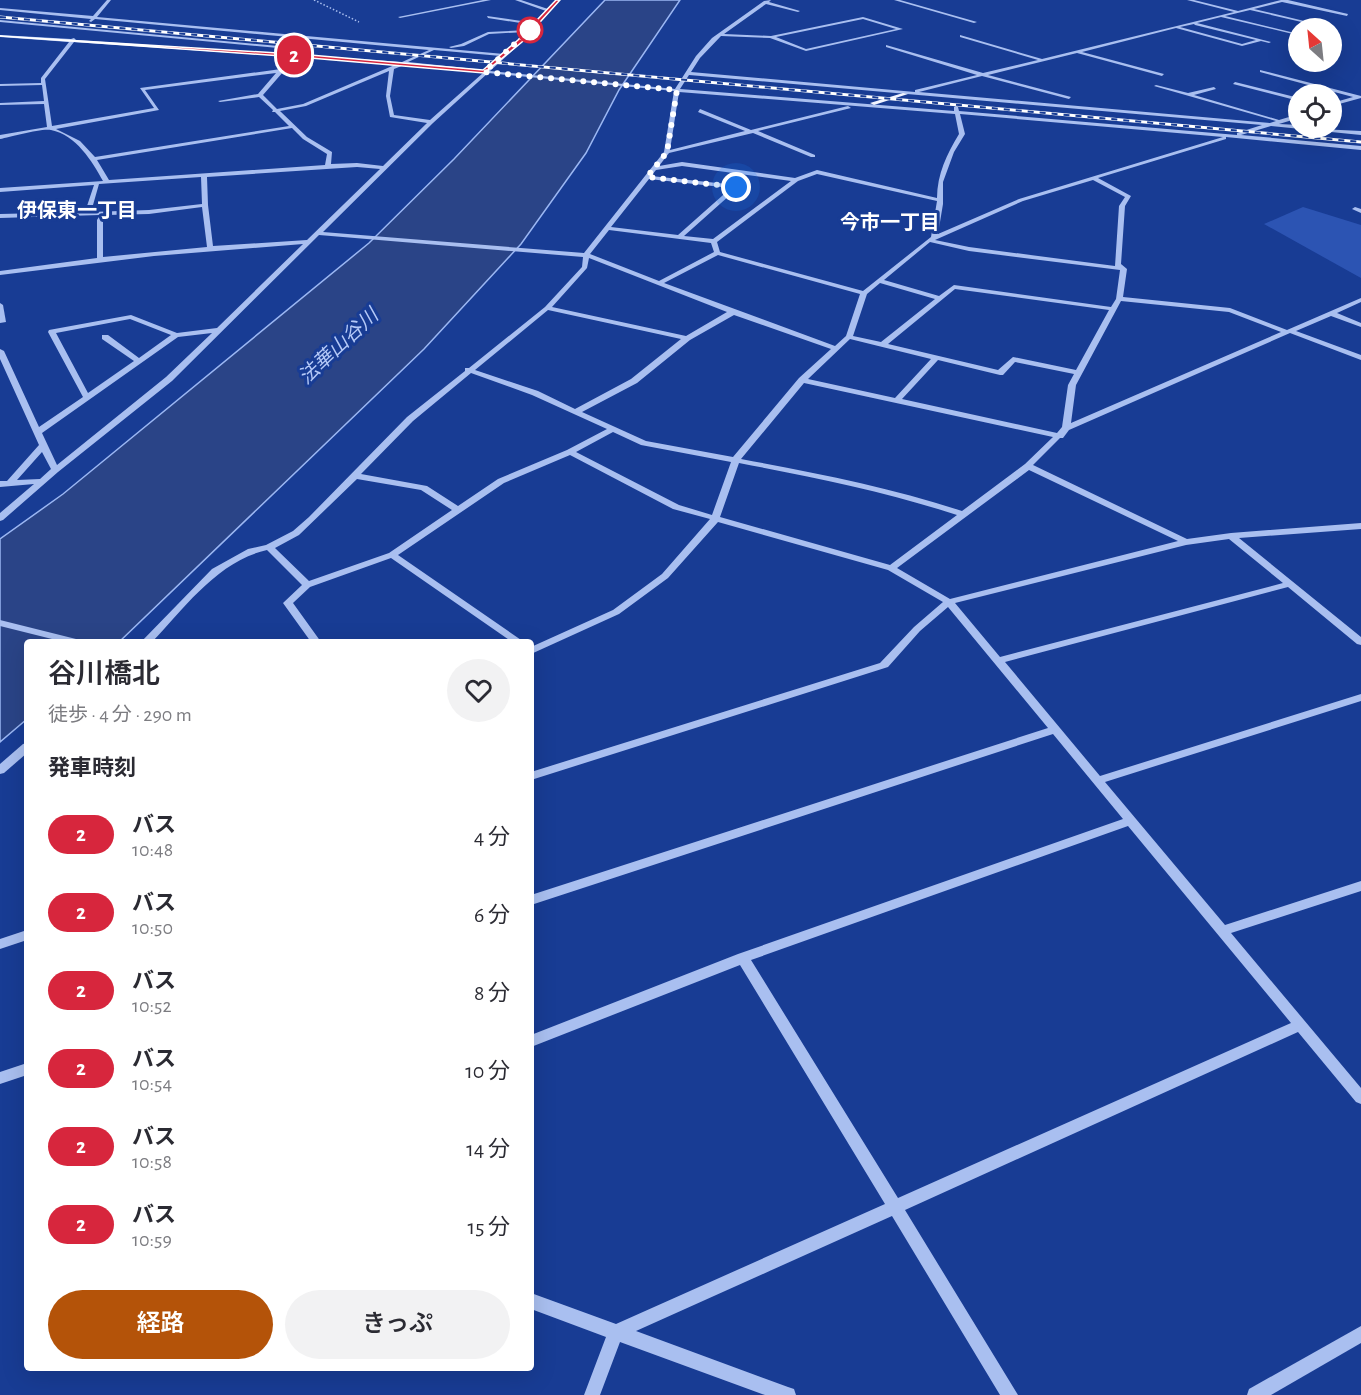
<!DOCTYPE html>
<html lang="ja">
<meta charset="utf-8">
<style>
:root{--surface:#fff;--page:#f2f2f3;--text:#2b2b33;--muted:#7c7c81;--accent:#b45309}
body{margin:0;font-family:"Alegreya Sans","Noto Sans JP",sans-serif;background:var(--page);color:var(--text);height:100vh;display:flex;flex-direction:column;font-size:22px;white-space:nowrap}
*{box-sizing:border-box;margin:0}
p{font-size:20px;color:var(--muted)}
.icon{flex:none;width:33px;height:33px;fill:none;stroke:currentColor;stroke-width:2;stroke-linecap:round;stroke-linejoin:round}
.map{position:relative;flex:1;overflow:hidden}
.details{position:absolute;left:24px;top:639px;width:510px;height:732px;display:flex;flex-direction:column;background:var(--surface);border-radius:6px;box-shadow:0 6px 24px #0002}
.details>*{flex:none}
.badge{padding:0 12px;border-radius:20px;font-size:21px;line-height:39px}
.needle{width:39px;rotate:333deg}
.fabs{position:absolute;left:1288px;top:18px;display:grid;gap:12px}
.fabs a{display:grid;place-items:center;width:54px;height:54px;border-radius:50%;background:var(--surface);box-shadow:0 6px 24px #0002;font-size:30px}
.you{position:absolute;width:30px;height:30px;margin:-15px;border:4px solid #fff;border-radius:50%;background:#1a73e8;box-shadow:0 0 0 9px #1a73e833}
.map>.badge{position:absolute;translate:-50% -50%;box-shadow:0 0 0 3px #fff}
h2{padding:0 24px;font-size:22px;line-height:54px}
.round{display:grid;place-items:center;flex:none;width:63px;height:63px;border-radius:32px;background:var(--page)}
.overview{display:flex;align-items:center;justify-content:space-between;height:102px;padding:0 24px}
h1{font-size:28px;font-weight:600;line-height:45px}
.action{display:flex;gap:12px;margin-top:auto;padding:12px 24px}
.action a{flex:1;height:69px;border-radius:36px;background:var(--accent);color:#fff;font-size:24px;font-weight:600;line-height:69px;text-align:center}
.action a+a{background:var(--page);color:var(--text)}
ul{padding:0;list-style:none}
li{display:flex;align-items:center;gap:18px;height:78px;padding:0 24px}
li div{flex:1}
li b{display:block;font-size:22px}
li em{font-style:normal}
li .badge{min-width:66px;font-weight:700;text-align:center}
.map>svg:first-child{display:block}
.green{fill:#2c54b3}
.water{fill:#2a4487;stroke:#9bb7f3;stroke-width:1.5}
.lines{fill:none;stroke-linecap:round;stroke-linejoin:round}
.path{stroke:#a9bff0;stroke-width:1.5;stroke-dasharray:1.5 2;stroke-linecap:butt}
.minor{fill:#a9bff0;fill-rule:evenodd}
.major{fill:#f2f5ff;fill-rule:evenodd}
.rail-casing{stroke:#fff;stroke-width:3}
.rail{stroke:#183c94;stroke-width:2;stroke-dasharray:6;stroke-linecap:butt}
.line{fill:#d7263d;stroke:#fff;stroke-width:1.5}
.walk{stroke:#fff;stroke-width:6;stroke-dasharray:0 10.8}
.stop-dot{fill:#fff;stroke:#d7263d;stroke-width:3}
.labels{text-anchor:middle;stroke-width:6;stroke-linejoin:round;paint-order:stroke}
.far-neighbourhood-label{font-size:20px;font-weight:bold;fill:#fff;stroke:#183c94}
.far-water-label{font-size:20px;font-style:italic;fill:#b5c9f7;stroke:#183c94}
</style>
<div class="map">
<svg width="1361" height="1395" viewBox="0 0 1361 1395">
<rect width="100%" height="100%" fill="#183c94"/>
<polygon class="green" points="1303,207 1361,225 1361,278 1264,224"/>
<polygon class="water" points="605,0 680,0 619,90 586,153 521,244 424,349 119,642 27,642 27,719 0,742 0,539 63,494 369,243 454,159"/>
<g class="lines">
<polyline class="path" points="314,0 359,22"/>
<g class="minor">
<path d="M107,0h4l-14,17 407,37 22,-22 -37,2 -25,12 -13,2 -2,-1 12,-3 27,-12 40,-2 5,-5 -45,-7 -1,-2 48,7 11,-12 -31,-11h6l27,9 8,-9h4l-38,42 -32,29 185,18 21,-33 16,-18 52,-37 7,-1 -2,2 31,9 -2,1 -32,-8 -42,30 47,2 92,-19 40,12 -97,22 -36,-13 -49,-2 -21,22 -9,14 224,20v-2l62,-15 -91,-28v-2l97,28 55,-13 -78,-23v-2l82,24 192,-47 -47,-12h7l44,11 43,-11h7l60,14 -1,2 -65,-14 -28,7 67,16 -2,1 -69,-16 -25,6 74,18 -2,1 -76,-18 -24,6 74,19 -2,1 -8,-2 -19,5 -66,-18 -94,24 82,22 -2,2 -85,-23 -89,22 83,22 -2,2 -87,-23 -63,16 351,31 6,-2 -122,-35 2,-1 32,8 26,-6 2,2 -22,6 85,25 20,-6v4l-20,6 20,1v3l62,3v4l-90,-9 -30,9 120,11v4l-135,-13v2l-128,39 33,18 -6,10 -4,58 6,5 -4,28 107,11 57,22 74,-32v4l-24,11 24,10v4l-30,-11 -35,15 65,24v5l-71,-27 -221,97 -6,8h-3l-27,27 154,74 44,-6 130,-10v6l-122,9 122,99v8l-4,-1 -69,-57 -283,75 95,114 261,-82v7l-256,81 120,143 136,-44v10l-130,42 130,155v16l-5,-2 -58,-70 -393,178 113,185h-18l-108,-179 -256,115 152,56 6,2 2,6h-31l-145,-53 -20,53h-16l22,-58 -75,-28v-16l85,31 269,-120 -145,-239 -209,82v-12l207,-81 385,-135 -70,-85 -522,171v-10l517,-167 -100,-121 -28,24 -32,36 -357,113v-8l349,-109 34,-36 29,-25 -55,-32 -170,-48 -50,56 -49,36 -88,40v-7l82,-37 49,-36 48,-55 -37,-10 -103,-54 -66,28 -106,72 126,87h-12l-121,-84 -81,29 -17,16 28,39h-10l-28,-39 19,-18 -35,-35c-49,11 -82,57 -115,92h-11l71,-73 36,-20 18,-4 27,-14 16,-14 98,-100 58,-46v-3h4l76,-61 37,-40 1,-10 -264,-22 -147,146 -114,91 -55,48 -3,1v-8l34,-29 -34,3v-6h7l32,-36 -39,-86v-10l4,2 35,76 44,-30 -35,-65 1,-2 82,-15 46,18 40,-5 86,-84 -149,12 -154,19v-4l97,-13v-38l3,-5 -100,3v-4l85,-2 9,-27 -94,7v-4l103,-7c-11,-20 -27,-46 -52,-51 -10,-2 -40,7 -51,9v-4l47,-8 -3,-23 -44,1v-2l44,-2 -2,-16 -42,1v-2l41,-1v-5l28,-36 -69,-5v-2l71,4 3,-1 2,2 326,22 27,-12 -334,-31 -4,3 -2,-1 2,-2 -91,-9v-2l93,8zM863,19l33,10 -90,20 -30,-12zM1194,24l1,1 61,15 -14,4 -62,-17zM74,42l323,22 -94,40 -26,5 -14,-14 20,-23v-2l-2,-1 -141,19 14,20 -102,18 -7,-47zM434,50l67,6 -16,14 -77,-8zM404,65l79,8 -53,47 -36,-5 -4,-19 4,-27zM389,71l-3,25 4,21 37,6 -44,43 -26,-3 -26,1 1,-12 -25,-15 -27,-26 26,-5zM276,73l-18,21 -40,7 2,1 39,-5 14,13 -1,2h3l14,14 -194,31 -15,-16 -24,-12 103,-19 -14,-20zM488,73l186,18 -10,61 -80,101 -261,-21 110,-109zM689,75l573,50 -25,8v2l-278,-24 -1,-4 -2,-1 -2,1v4l-274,-22zM679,92l276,22 4,20c-12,20 -22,40 -22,64l-120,-28 -22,8 -113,-16 -23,4 10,-13 84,-20 58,24h4v-2l-57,-24 93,-23 -3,-2 -97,24 -51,-21 -2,3 47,19 -75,19zM960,114l263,23 -204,62 -81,35 5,-30v-22l11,-30 11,-18zM292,128l11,11 24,15 -2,11 -216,15 -12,-20zM682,166l109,15 -78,58 -29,-3 55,-49 -3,-2 -85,-9 5,-6zM357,167l23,2 -73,71 -94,6 -5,-41 -1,-28zM817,174l120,27 -6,36 -68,54 -143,-39 -3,-10 81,-61zM201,177l1,27 -53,6 -58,2 8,-28zM649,179l82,9 -53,47 -67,-8zM1093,180l32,17 -6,9 -4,60 -146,-19 -34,-7 88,-39zM202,207l5,40 -104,10v-37l4,-5 42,-1zM609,230l102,13 3,9 -55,29 -69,-27zM930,242l39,9 151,19 -4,29 -5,8 -157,-22 -15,11 -55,-16zM718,255l142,39 -14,42 -11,10 -171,-63zM589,258l138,54 -41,24 -134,-29 35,-39zM880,283l55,16 -54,43 -28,-6 14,-42zM955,289l154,21 -33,60 -63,-13 -15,13 -110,-26zM1121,301l108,11 52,20 -210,91 5,-38zM548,310l133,29 -50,40 -56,30 -37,-18 -63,-21zM734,315l97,34 -32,29 -66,79 -87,-16 -64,-29 55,-29 53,-43zM130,319l41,16 -32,23 -31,-23h-6v4l32,22 -46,32 -32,-60zM212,333l-46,44 -109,88 -15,-32 136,-96zM850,339l81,20 -36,39 -87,-19zM938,360l62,15h3l12,-13 59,12 -6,11 -6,42 -5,6 -155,-34zM471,373l61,22 75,34 -40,21 -69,29 -40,27 -31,-20 -66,-12 52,-53zM804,383l249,54 -28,27 -63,47c-73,-24 -146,-38 -221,-52zM613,432l28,13 90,17 -19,53 -33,-10 -103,-53zM42,452l9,17 -11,10 -23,1zM739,463c74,14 145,28 218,52l-67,50 -170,-48zM1029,470l149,71 -228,58 -53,-31zM357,479l64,11 31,20 -63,43 -80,28 -34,-33 24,-13zM1229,539l54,44 -283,74 -45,-54 231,-58zM1128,826l163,197 -393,175 -147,-238z"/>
<polygon points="483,0 491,0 400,18 398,17"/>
<polygon points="894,0 900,0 977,22 974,23"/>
<polygon points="0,20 289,47 291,48 289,49 0,22"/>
<polygon points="1260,70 1361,96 1361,98 1332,106 1332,103 1353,97 1260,72"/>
<polygon points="1235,82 1299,98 1299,101 1233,84"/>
<polygon points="1355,207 1361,209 1361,213 1352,209"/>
<polygon points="0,303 3,305 6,322 0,323"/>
<polygon points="0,620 80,640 81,642 64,642 0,626"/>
<polygon points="27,743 27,753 4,773 0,774 0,764 23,744"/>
<polygon points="27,930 27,940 0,949 0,939"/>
<polygon points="27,1063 27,1075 0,1084 0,1072"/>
<polygon points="1361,1326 1361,1343 1271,1395 1247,1395 1249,1389"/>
</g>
<polygon class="major" points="903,93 908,94 874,105 870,103"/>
<defs>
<polyline id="rail" points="0,17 1361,142"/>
</defs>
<use href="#rail" class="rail-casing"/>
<use href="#rail" class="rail"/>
</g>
<polygon class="line" points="556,0 560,0 522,42 484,73 310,58 0,36 310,55 483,70 518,40"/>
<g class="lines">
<polyline class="walk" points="530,30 484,72 677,90 667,152 647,177 736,187"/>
</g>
<circle class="stop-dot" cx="530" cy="30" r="12"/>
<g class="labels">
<g class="far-neighbourhood-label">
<text x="77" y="217">伊保東一丁目</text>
<text x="890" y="229">今市一丁目</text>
</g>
<g class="far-water-label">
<text transform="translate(338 346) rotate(-43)" y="7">法華山谷川</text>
</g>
</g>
</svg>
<div class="fabs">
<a><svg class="needle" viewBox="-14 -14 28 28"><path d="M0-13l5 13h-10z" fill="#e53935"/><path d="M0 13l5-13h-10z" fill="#7c7c81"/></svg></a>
<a><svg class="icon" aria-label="locate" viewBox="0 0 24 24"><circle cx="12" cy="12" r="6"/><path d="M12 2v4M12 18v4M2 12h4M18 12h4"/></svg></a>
</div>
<div class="you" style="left:736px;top:187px"></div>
<b class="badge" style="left:294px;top:55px;background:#d7263d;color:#fff">2</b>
<section class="details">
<div class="overview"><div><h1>谷川橋北</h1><p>徒歩 · 4 分 · 290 m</p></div><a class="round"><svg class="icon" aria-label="heart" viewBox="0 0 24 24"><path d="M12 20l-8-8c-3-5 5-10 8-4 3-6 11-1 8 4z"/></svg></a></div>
<h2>発車時刻</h2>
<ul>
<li><span class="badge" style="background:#d7263d;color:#fff">2</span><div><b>バス</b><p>10:48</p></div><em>4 分</em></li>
<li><span class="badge" style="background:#d7263d;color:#fff">2</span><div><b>バス</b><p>10:50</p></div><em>6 分</em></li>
<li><span class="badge" style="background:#d7263d;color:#fff">2</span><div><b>バス</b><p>10:52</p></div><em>8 分</em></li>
<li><span class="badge" style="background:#d7263d;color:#fff">2</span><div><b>バス</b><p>10:54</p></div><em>10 分</em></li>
<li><span class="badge" style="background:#d7263d;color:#fff">2</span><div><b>バス</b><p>10:58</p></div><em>14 分</em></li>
<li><span class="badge" style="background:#d7263d;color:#fff">2</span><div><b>バス</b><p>10:59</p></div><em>15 分</em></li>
</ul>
<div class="action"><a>経路</a><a>きっぷ</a></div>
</section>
</div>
